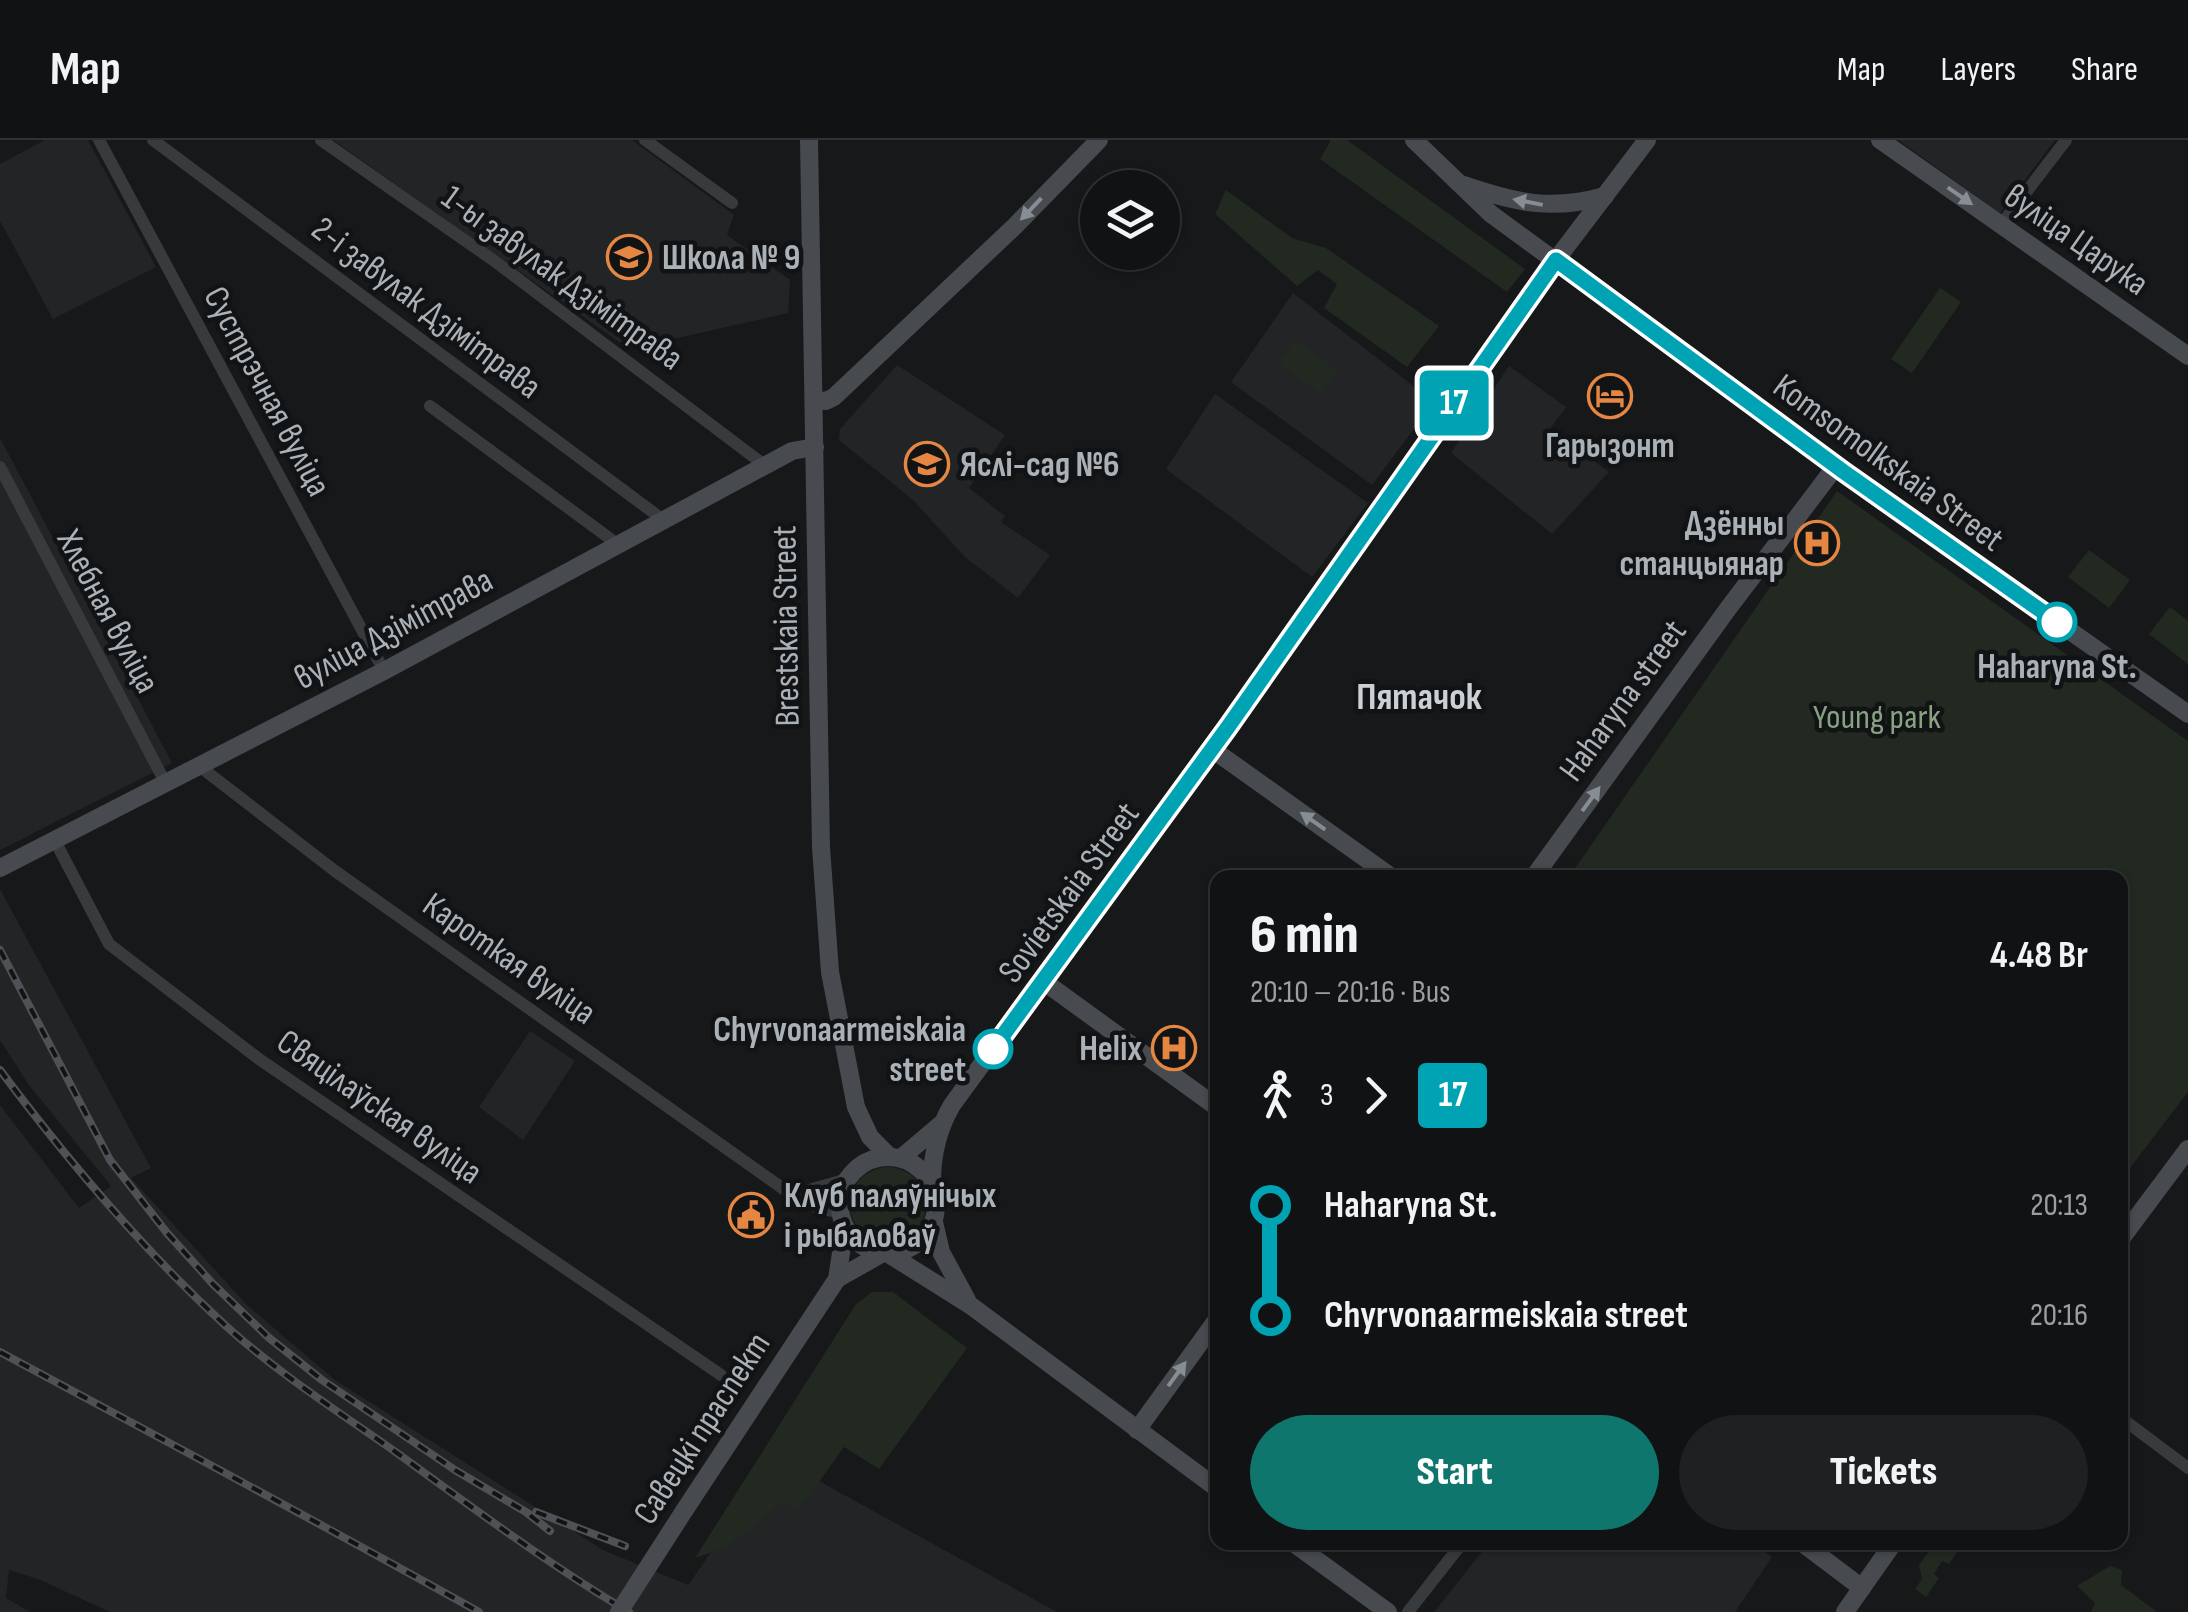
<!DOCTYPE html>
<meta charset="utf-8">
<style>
:root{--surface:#111213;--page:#1e2021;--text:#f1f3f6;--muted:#9c9ea0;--line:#303233;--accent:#0f766e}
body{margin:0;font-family:"Sofia Sans Condensed",sans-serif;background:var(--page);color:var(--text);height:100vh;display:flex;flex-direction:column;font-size:38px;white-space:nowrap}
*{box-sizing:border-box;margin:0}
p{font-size:32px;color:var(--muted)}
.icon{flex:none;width:55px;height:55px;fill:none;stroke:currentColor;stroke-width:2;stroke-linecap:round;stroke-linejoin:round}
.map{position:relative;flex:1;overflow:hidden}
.sheet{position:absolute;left:1210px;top:730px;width:918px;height:680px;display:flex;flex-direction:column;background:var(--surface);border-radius:20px;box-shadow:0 2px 8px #0004,0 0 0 2px var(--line)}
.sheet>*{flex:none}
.badge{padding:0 20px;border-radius:8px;font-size:35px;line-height:65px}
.tools{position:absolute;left:1080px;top:30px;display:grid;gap:20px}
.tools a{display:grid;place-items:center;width:100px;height:100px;border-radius:50%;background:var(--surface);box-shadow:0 2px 8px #0004,0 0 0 2px var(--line);font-size:50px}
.map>.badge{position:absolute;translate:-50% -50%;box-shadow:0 0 0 5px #fff}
.legs{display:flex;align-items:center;gap:15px;height:110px;padding:0 40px;font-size:32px}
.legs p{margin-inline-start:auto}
.summary{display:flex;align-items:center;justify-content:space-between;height:170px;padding:0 40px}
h1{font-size:55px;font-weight:800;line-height:75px}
.primary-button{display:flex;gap:20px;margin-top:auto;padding:20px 40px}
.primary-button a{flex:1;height:115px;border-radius:60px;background:var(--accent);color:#fff;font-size:40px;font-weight:800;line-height:115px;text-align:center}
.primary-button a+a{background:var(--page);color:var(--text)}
ul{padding:0 40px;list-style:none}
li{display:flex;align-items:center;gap:35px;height:110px;font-size:38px}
li i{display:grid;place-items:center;width:15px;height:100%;margin:0 12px;background:currentColor}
li i::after{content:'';width:25px;height:25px;margin:-12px;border:8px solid;border-radius:50%;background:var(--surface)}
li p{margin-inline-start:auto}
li:first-child i{background:linear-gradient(#0000 50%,currentColor 0)}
li:last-child i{background:linear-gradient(currentColor 50%,#0000 0)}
header{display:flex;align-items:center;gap:60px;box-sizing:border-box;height:140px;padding:0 50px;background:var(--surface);border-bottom:2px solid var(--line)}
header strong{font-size:48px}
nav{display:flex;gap:55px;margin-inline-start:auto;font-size:35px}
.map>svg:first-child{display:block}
.built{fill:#232426}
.green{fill:#222921}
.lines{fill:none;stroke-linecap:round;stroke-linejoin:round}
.street{stroke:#383b3e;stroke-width:12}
.secondary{stroke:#474a4e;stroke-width:18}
.rail-casing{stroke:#4e5155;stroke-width:8}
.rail{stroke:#121314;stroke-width:4;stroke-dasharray:11;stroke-linecap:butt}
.secondary-bridge{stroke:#474a4e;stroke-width:18}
.oneway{fill:#878e93}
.line-1-casing{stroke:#fff;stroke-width:22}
.line-1{stroke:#00a3b4;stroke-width:15}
.stop-1-dot{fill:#fff;stroke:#00a3b4;stroke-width:5}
.labels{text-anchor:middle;stroke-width:9;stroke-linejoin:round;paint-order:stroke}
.street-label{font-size:35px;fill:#aab2b8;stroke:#121314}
.poi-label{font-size:35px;font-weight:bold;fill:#aab2b8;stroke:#121314;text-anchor:start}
.stop-label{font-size:35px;font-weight:bold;fill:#aab2b8;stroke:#121314}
.park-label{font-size:35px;fill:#88a183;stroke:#121314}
.neighbourhood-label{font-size:38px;font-weight:bold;fill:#cbd0d4;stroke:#121314}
</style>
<header>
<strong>Map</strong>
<nav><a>Map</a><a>Layers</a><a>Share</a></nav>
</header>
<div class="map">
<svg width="2188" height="1472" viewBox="0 0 2188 1472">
<rect width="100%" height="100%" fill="#171819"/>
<g class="built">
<polygon points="45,0 88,0 156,127 53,179 0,81 0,24"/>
<polygon points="333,0 632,0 734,75 727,95 790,140 788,173 629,209"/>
<polygon points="1898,0 2055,0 2000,73"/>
<polygon points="1293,153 1434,262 1372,345 1231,242"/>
<polygon points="897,225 1005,295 969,348 1005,376 1001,382 1050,415 1018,458 965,417 913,360 839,300 840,289"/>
<polygon points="1509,226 1566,267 1550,289 1609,332 1552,394 1451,313"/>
<polygon points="1215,254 1368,363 1312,437 1166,329"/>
<polygon points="0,298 172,623 0,710"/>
<polygon points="0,749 151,1028 131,1038 247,1165 335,1240 603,1410 688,1445 782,1312 817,1340 1057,1472 110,1472 38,1439 9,1430 6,1458 30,1472 0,1472 0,965 79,1068 111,1046 29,945 0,900"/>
<polygon points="530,891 575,921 523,1000 479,967"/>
<polygon points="1752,1403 1772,1417 1735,1472 1434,1472 1489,1403"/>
</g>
<g class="green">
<polygon points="1331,0 1347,0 1525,129 1507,152 1320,19"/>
<polygon points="1226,50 1292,98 1326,108 1439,186 1407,227 1324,168 1337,144 1318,130 1297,146 1215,74"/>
<polygon points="1940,148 1961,162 1912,233 1891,219"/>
<polygon points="1296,200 1338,231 1321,254 1278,223"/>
<polygon points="1837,351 2188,601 2188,952 2120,1041 2120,738 1569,737"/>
<polygon points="2089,410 2130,440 2109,468 2068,437"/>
<polygon points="2170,467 2188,481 2188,524 2149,494"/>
<circle cx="888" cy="1065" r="38"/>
<polygon points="872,1152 893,1152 967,1208 879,1329 844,1307 801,1367 781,1364 725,1408 695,1418 856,1164"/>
<polygon points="1936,1402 1963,1403 1949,1424 1942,1421 1934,1434 1939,1438 1926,1457 1915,1449 1922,1439 1919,1425"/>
<polygon points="2110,1426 2122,1430 2121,1445 2157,1472 2091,1472 2095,1463 2077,1446"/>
</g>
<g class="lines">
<g class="street">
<polyline points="99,0 384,531"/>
<polyline points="153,0 666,382"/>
<polyline points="321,0 493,120 767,327"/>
<polyline points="645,0 732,63"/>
<polyline points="2001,85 2066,0"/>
<polyline points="430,266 620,406"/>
<polyline points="0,327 165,642"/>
<polyline points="198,625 335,731 792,1055 816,1067 840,1073"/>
<polyline points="54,699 109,804 259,919 721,1235"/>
<polyline points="792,1055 847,1039"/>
<polyline points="2120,1277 2188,1328"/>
<polyline points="1408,1472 1463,1402"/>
</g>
<g class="secondary">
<polyline points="809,0 821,707 830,832 856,967 870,997 889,1016"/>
<polyline points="1414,0 1491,74 1844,332 2188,574"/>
<polyline points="1880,0 2188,216"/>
<path d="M1464,45c52,18 88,26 141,11"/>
<polyline points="1556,120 1647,0"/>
<polyline points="814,260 826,261 834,257 1015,86 1099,0"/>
<polyline points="0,728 384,531 792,311 815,307"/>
<polyline points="1533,738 1727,470 1836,326"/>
<polyline points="1043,841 1218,968"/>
<circle cx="888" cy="1065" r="48"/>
<polyline points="901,1018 941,984"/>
<path d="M932,1042c0,-28 6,-53 20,-77l260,-356 181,129"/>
<polyline points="934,1082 941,1112 967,1160"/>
<polyline points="2120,1100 2188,1009"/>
<polyline points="887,1113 970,1165 1218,1349"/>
<polyline points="837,1139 883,1113"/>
<polyline points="1137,1290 1218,1178"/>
<polyline points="684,1371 837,1139 845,1087"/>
<polyline points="1292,1402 1388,1472"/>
<polyline points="1801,1402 1862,1448"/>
<polyline points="1845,1472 1894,1402"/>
</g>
<defs>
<g id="rail">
<polyline points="0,810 110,1020 167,1093 213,1144 268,1197 322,1240 455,1330 526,1372 550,1391"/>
<path d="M0,930c68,91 142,179 226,256 53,48 113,86 171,127 76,55 151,111 232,159"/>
<path d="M0,1212c160,86 320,171 479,260"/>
<polyline points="536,1372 625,1406"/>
</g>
</defs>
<use href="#rail" class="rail-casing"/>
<use href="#rail" class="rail"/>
<polyline class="secondary-bridge" points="619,1472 684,1371"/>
</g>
<defs><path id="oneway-solid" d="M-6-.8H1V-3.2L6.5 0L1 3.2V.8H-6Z" transform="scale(2.5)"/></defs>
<g class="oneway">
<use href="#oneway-solid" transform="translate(1960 56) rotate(35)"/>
<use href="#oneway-solid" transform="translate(1528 62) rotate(-169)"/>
<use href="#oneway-solid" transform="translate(1031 69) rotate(134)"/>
<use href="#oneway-solid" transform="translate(1591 659) rotate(-54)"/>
<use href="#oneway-solid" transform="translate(1313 681) rotate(-145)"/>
<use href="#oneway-solid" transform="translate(1177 1234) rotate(-54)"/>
</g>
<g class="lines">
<defs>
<polyline id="line-1" points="993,909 1228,587 1556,120 1844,332 2057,482"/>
</defs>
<use href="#line-1" class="line-1-casing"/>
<use href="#line-1" class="line-1"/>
</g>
<defs>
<symbol id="school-ring" viewBox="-11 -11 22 22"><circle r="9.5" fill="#121314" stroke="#e58743" stroke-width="1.5"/><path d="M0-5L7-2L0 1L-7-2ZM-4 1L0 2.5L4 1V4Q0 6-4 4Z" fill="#e58743"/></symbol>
<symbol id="hotel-ring" viewBox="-11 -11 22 22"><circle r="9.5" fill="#121314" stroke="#e58743" stroke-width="1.5"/><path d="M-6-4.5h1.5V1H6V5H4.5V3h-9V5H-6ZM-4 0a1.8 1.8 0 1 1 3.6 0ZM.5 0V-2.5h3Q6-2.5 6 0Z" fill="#e58743"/></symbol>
<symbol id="hospital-ring" viewBox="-11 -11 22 22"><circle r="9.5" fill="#121314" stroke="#e58743" stroke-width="1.5"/><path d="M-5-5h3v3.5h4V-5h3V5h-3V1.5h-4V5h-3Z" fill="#e58743"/></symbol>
<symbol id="civic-ring" viewBox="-11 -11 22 22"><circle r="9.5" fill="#121314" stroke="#e58743" stroke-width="1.5"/><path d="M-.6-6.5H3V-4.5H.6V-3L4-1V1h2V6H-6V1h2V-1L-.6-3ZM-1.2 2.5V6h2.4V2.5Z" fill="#e58743"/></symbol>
</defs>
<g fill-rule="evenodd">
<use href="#school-ring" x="604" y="92" width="50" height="50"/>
<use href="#hotel-ring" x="1585" y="231" width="50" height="50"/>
<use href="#school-ring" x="902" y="299" width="50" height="50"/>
<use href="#hospital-ring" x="1792" y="378" width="50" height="50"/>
<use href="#hospital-ring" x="1149" y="883" width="50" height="50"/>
<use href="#civic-ring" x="726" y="1050" width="50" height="50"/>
</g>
<g class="stop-1-dot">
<circle cx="2057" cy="482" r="18"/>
<circle cx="993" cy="909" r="18"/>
</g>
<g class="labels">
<g class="street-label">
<text transform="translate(2077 99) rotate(35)" y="12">вуліца Царука</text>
<text transform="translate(563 137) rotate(36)" y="12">1-ы завулак Дзімітрава</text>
<text transform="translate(427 167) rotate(37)" y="12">2-і завулак Дзімітрава</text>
<text transform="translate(268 251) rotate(62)" y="12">Сустрэчная вуліца</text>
<text transform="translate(1889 322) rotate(36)" y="12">Komsomolkskaia Street</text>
<text transform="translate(109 471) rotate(62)" y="12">Хлебная вуліца</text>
<text transform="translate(785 486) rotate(-91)" y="12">Brestskaia Street</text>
<text transform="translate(393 488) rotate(-28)" y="12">вуліца Дзімітрава</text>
<text transform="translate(1622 560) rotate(-54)" y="12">Haharyna street</text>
<text transform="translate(1068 752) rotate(-54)" y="12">Sovietskaia Street</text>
<text transform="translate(510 818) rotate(35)" y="12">Кароткая вуліца</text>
<text transform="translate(380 966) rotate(35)" y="12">Свяцілаўская вуліца</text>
<text transform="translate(701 1288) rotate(-57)" y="12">Савецкі праспект</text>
</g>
<g class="poi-label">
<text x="662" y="129">Школа № 9</text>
<text x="1610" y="317" text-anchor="middle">Гарызонт</text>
<text x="960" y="336">Яслі-сад №6</text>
<text x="1784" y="395" text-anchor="end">Дзённы<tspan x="1784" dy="40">станцыянар</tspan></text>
<text x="1142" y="920" text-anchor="end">Helix</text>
<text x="784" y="1067">Клуб паляўнічых<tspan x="784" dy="40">і рыбаловаў</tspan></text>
</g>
<g class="stop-label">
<text x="2057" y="538">Haharyna St.</text>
<text x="966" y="901" text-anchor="end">Chyrvonaarmeiskaia<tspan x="966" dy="40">street</tspan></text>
</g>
<g class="park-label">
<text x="1877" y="588">Young park</text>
</g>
<g class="neighbourhood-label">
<text x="1419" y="569">Пятачок</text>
</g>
</g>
</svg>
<div class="tools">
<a><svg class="icon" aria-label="layers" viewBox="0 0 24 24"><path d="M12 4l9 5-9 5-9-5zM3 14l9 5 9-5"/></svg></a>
</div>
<b class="badge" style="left:1454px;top:263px;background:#00a3b4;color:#fff">17</b>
<section class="sheet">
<div class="summary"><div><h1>6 min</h1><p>20:10 – 20:16 · Bus</p></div><b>4.48 Br</b></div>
<div class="legs"><svg class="icon" aria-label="walk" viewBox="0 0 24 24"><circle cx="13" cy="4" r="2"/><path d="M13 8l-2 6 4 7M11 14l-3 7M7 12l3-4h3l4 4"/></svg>3<svg class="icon" aria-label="forward" viewBox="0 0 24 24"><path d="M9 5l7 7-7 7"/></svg><b class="badge" style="background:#00a3b4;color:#fff">17</b></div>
<ul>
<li><i style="color:#00a3b4"></i><b>Haharyna St.</b><p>20:13</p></li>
<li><i style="color:#00a3b4"></i><b>Chyrvonaarmeiskaia street</b><p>20:16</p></li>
</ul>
<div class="primary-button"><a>Start</a><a>Tickets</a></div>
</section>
</div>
